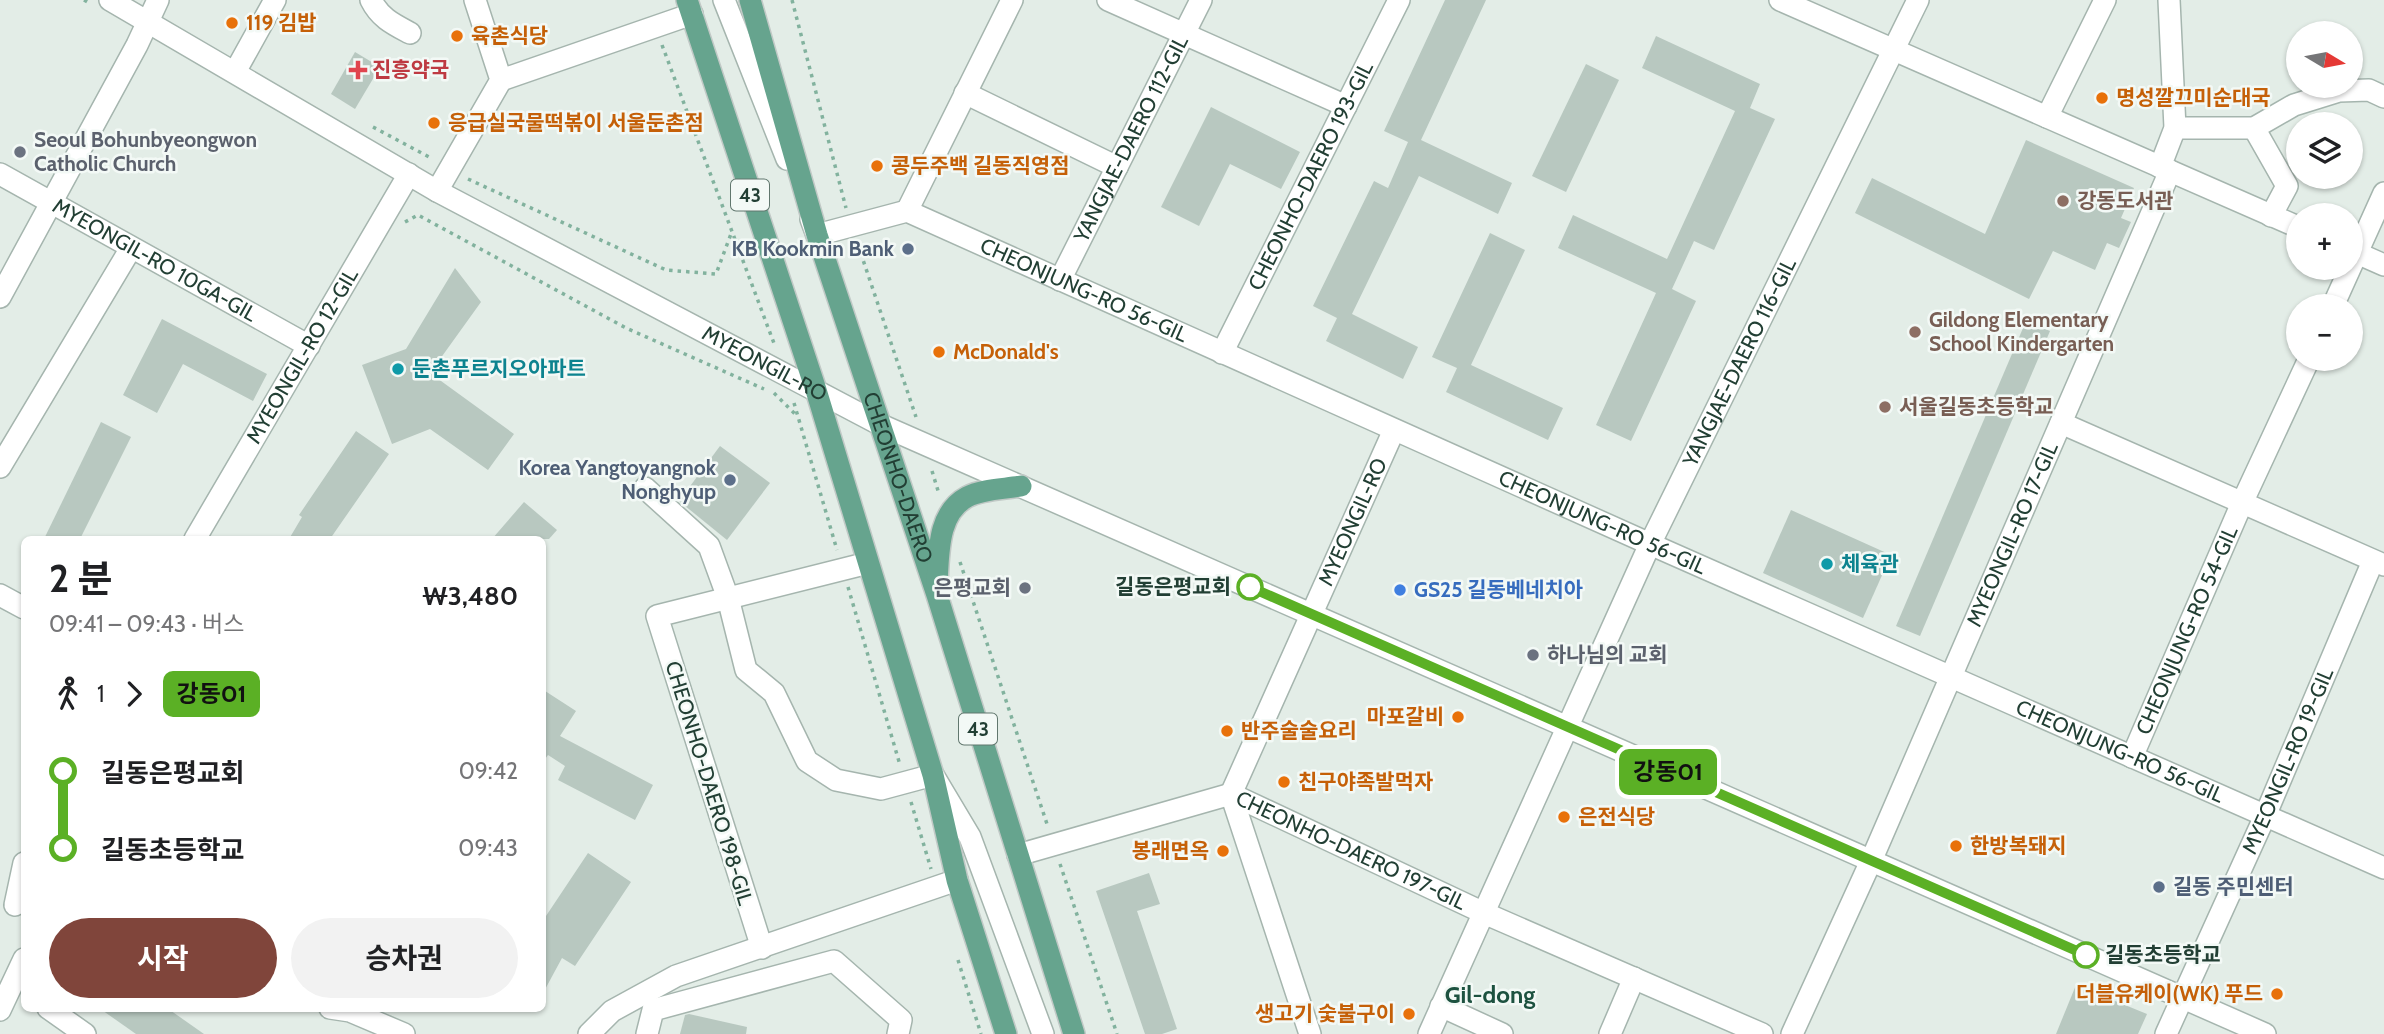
<!DOCTYPE html>
<html lang="ko">
<meta charset="utf-8">
<style>
:root{--surface:#fff;--page:#f2f2f2;--text:#202124;--muted:#757577;--accent:#80453b}
body{margin:0;font-family:Cabin,"Noto Sans KR",sans-serif;background:var(--page);color:var(--text);height:100vh;display:flex;flex-direction:column;font-size:26px;white-space:nowrap}
*{box-sizing:border-box;margin:0}
p{font-size:23px;color:var(--muted)}
.icon{flex:none;width:38px;height:38px;fill:none;stroke:currentColor;stroke-width:2;stroke-linecap:round;stroke-linejoin:round}
.map{position:relative;flex:1;overflow:hidden}
.drawer{position:absolute;left:21px;top:536px;width:525px;height:476px;display:flex;flex-direction:column;background:var(--surface);border-radius:10px;box-shadow:0 2px 5px #0004}
.drawer>*{flex:none}
.badge{padding:0 14px;border-radius:10px;font-size:24px;line-height:46px}
.needle{width:46px;rotate:100deg}
.controls{position:absolute;left:2286px;top:21px;display:grid;gap:14px}
.controls a{display:grid;place-items:center;width:77px;height:77px;border-radius:50%;background:var(--surface);box-shadow:0 2px 5px #0004;font-size:35px}
.map>.badge{position:absolute;translate:-50% -50%;box-shadow:0 0 0 4px #fff}
.legs{display:flex;align-items:center;gap:10px;height:77px;padding:0 28px;font-size:23px}
.legs p{margin-inline-start:auto}
.headline{display:flex;align-items:center;justify-content:space-between;height:119px;padding:0 28px}
h1{font-size:38px;font-weight:700;line-height:52px}
.cta{display:flex;gap:14px;margin-top:auto;padding:14px 28px}
.cta a{flex:1;height:80px;border-radius:42px;background:var(--accent);color:#fff;font-size:28px;font-weight:700;line-height:80px;text-align:center}
.cta a+a{background:var(--page);color:var(--text)}
ul{padding:0 28px;list-style:none}
li{display:flex;align-items:center;gap:24px;height:77px;font-size:26px}
li i{display:grid;place-items:center;width:10px;height:100%;margin:0 9px;background:currentColor}
li i::after{content:'';width:18px;height:18px;margin:-9px;border:5px solid;border-radius:50%;background:var(--surface)}
li p{margin-inline-start:auto}
li:first-child i{background:linear-gradient(#0000 50%,currentColor 0)}
li:last-child i{background:linear-gradient(currentColor 50%,#0000 0)}
.map>svg:first-child{display:block}
.building{fill:#b8c8c0}
.lines{fill:none;stroke-linecap:round;stroke-linejoin:round}
.minor-casing{stroke:#a5b5ae;stroke-width:24}
.major-casing{stroke:#c1c9c6;stroke-width:24}
.path{stroke:#82b29e;stroke-width:3.5;stroke-dasharray:3.5 5;stroke-linecap:butt}
.minor{stroke:#fff;stroke-width:21}
.major{stroke:#66a48e;stroke-width:21}
.line-1-casing{stroke:#fff;stroke-width:16}
.line-1{stroke:#5bb025;stroke-width:10}
.food-dot{fill:#e8710a;stroke:#f3f9f6;stroke-width:2.5}
.health-dot{fill:#e0444e;stroke:#f3f9f6;stroke-width:2.5}
.worship-dot{fill:#6b7280;stroke:#f3f9f6;stroke-width:2.5}
.education-dot{fill:#8d6e63;stroke:#f3f9f6;stroke-width:2.5}
.service-dot{fill:#5c6f8a;stroke:#f3f9f6;stroke-width:2.5}
.culture-dot{fill:#0f9aa8;stroke:#f3f9f6;stroke-width:2.5}
.stop-1-dot{fill:#fff;stroke:#5bb025;stroke-width:3.5}
.shop-dot{fill:#3f7fe0;stroke:#f3f9f6;stroke-width:2.5}
.labels{text-anchor:middle;stroke-width:5;stroke-linejoin:round;paint-order:stroke}
.shield{fill:#f3f9f6;stroke:#61776e;stroke-width:2}
.shield-label{font-size:19px;font-weight:bold;fill:#223f34}
.food-label{font-size:21px;font-weight:bold;fill:#c56008;stroke:#f3f9f6;text-anchor:start}
.health-label{font-size:21px;font-weight:bold;fill:#be3a42;stroke:#f3f9f6;text-anchor:start}
.worship-label{font-size:21px;font-weight:bold;fill:#5b616d;stroke:#f3f9f6;text-anchor:start}
.street-label{font-size:21px;fill:#223f34;stroke:#f3f9f6}
.education-label{font-size:21px;font-weight:bold;fill:#785e54;stroke:#f3f9f6;text-anchor:start}
.service-label{font-size:21px;font-weight:bold;fill:#4e5e75;stroke:#f3f9f6;text-anchor:end}
.culture-label{font-size:21px;font-weight:bold;fill:#0d838f;stroke:#f3f9f6;text-anchor:start}
.stop-label{font-size:21px;font-weight:bold;fill:#223f34;stroke:#f3f9f6;text-anchor:end}
.shop-label{font-size:21px;font-weight:bold;fill:#366cbe;stroke:#f3f9f6;text-anchor:start}
.quarter-label{font-size:24px;font-weight:bold;fill:#1d5240;stroke:#f3f9f6}
</style>
<div class="map">
<svg width="2384" height="1034" viewBox="0 0 2384 1034">
<rect width="100%" height="100%" fill="#e3ede7"/>
<g class="building">
<polygon points="1445,0 1486,0 1421,140 1512,183 1498,214 1419,176 1352,314 1418,347 1403,379 1326,341 1337,318 1313,306 1374,181 1388,188 1408,142 1384,131"/>
<polygon points="1656,36 1760,84 1750,108 1775,119 1714,250 1694,241 1672,289 1696,301 1631,441 1596,425 1656,293 1558,248 1573,215 1667,259 1735,111 1642,68"/>
<polygon points="355,52 380,67 355,109 331,94"/>
<polygon points="1586,64 1619,80 1566,192 1532,176"/>
<polygon points="1211,107 1300,152 1281,189 1230,164 1199,226 1161,207"/>
<polygon points="2026,140 2134,188 2121,218 2131,222 2119,248 2107,243 2095,270 2053,251 2029,299 1855,213 1872,178 1985,234"/>
<polygon points="1490,233 1525,250 1471,365 1563,408 1548,440 1446,392 1457,368 1432,357"/>
<polygon points="455,268 481,302 430,373 514,434 488,470 430,429 392,444 362,365 406,349"/>
<polygon points="162,319 267,374 253,401 183,364 157,413 123,395"/>
<polygon points="2026,321 2050,331 1920,636 1896,626"/>
<polygon points="101,422 131,437 80,539 44,539"/>
<polygon points="356,431 389,454 330,539 289,539 302,517 299,515"/>
<polygon points="720,446 770,483 727,540 679,501"/>
<polygon points="524,502 557,530 549,539 492,539"/>
<polygon points="1791,510 1891,555 1863,618 1763,573"/>
<polygon points="542,689 576,711 560,736 653,785 635,820 558,780 565,766 548,755 542,763"/>
<polygon points="588,853 631,882 575,966 562,958 542,995 542,922"/>
<polygon points="1149,873 1160,904 1137,911 1177,1029 1162,1034 1145,1034 1096,891"/>
<polygon points="2076,985 2147,1014 2138,1034 2056,1034"/>
<polygon points="99,1008 167,1008 204,1034 136,1034"/>
<polygon points="689,1014 747,1027 746,1034 680,1034 685,1015"/>
</g>
<g class="lines">
<defs>
<g id="minor">
<path id="s1" d="M110,0l327,191 444,234 1384,609"/>
<path d="M371,0c9,18 22,24 39,33"/>
<polyline points="724,0 787,159"/>
<polyline points="1108,0 1346,106"/>
<polyline points="1780,0 2298,227"/>
<polyline points="235,72 275,0"/>
<polyline points="501,80 692,14"/>
<polyline points="965,93 1117,167"/>
<polyline points="2047,117 2105,0"/>
<polyline points="2175,128 2254,128 2294,105 2339,91 2369,90 2384,97"/>
<polyline points="2254,128 2287,186 2271,216"/>
<polyline points="2160,167 2175,128 2169,0"/>
<path id="s2" d="M0,174l309,172"/>
<polyline points="437,191 501,80 475,0"/>
<polyline points="907,211 1012,0"/>
<path id="s3" d="M811,219l6,16 90,-24 743,333 734,324"/>
<polyline points="2350,250 2384,265"/>
<path id="s4" d="M1060,280l141,-280"/>
<polyline points="0,297 137,45 158,0"/>
<polyline points="2333,306 2384,193"/>
<path id="s5" d="M1222,353l177,-353"/>
<polyline points="2061,423 2384,565"/>
<polyline points="0,467 131,248"/>
<polyline points="645,488 709,546 728,598 746,670 774,693 807,761 836,780 881,789 933,775 970,837 1043,1034"/>
<path id="s6" d="M195,539l214,-365"/>
<polyline points="0,595 24,608"/>
<path id="s7" d="M2132,757l110,-254 67,-144"/>
<path id="s8" d="M1231,794l163,-364"/>
<polyline points="1231,794 1310,1034"/>
<path id="s9" d="M1018,855l213,-61 253,119 278,121"/>
<polyline points="15,905 24,863"/>
<polyline points="762,948 657,616 868,563"/>
<polyline points="1441,1006 1502,1034"/>
<polyline points="48,1008 85,1034"/>
<polyline points="330,1008 350,1011 404,1034"/>
<polyline points="0,1010 24,959"/>
<polyline points="589,1034 612,1011 676,976 957,880"/>
<polyline points="647,1034 653,1010 834,961 901,1020 898,1034"/>
<path id="s10" d="M1429,1034l221,-490 268,-544"/>
<polyline points="1610,1034 1634,978"/>
<path id="s11" d="M1792,1034l79,-173 299,-690"/>
<path id="s12" d="M2166,1034l99,-218 108,-255"/>
</g>
<g id="major">
<polyline points="687,0 816,390 933,775 957,880 1006,1034"/>
<path id="s13" d="M750,0l67,235 120,360 137,439"/>
<path d="M937,582c2,-28 0,-69 30,-85 15,-8 37,-8 54,-11"/>
</g>
</defs>
<use href="#minor" class="minor-casing"/>
<use href="#major" class="major-casing"/>
<g class="path">
<polyline points="84,0 91,4"/>
<polyline points="792,0 846,208"/>
<polyline points="662,45 775,346"/>
<polyline points="373,127 431,158"/>
<polyline points="468,179 666,270 716,274 731,234"/>
<polyline points="405,222 418,215 626,328 764,389"/>
<polyline points="858,245 916,417"/>
<polyline points="774,393 796,415"/>
<polyline points="794,403 837,550"/>
<polyline points="932,471 939,494"/>
<polyline points="960,562 1048,827"/>
<polyline points="848,587 900,765"/>
<polyline points="911,802 931,869"/>
<polyline points="1060,864 1117,1034"/>
<polyline points="958,960 981,1034"/>
</g>
<use href="#minor" class="minor"/>
<use href="#major" class="major"/>
</g>
<g class="lines">
<defs>
<polyline id="line-1" points="1250,587 2086,955"/>
</defs>
<use href="#line-1" class="line-1-casing"/>
<use href="#line-1" class="line-1"/>
</g>
<g class="food-dot">
<circle cx="232" cy="23" r="7"/>
<circle cx="457" cy="36" r="7"/>
<circle cx="2102" cy="98" r="7"/>
<circle cx="434" cy="123" r="7"/>
<circle cx="877" cy="166" r="7"/>
<circle cx="939" cy="352" r="7"/>
<circle cx="1458" cy="717" r="7"/>
<circle cx="1227" cy="731" r="7"/>
<circle cx="1284" cy="782" r="7"/>
<circle cx="1564" cy="817" r="7"/>
<circle cx="1956" cy="846" r="7"/>
<circle cx="1223" cy="851" r="7"/>
<circle cx="2277" cy="994" r="7"/>
<circle cx="1409" cy="1014" r="7"/>
</g>
<path class="health-dot" d="M354.5 59.5h7v7h7v7h-7v7h-7v-7h-7v-7h7z"/>
<g class="worship-dot">
<circle cx="20" cy="152" r="7"/>
<circle cx="1025" cy="588" r="7"/>
<circle cx="1533" cy="655" r="7"/>
</g>
<g class="education-dot">
<circle cx="2063" cy="201" r="7"/>
<circle cx="1915" cy="332" r="7"/>
<circle cx="1885" cy="407" r="7"/>
</g>
<g class="service-dot">
<circle cx="908" cy="249" r="7"/>
<circle cx="730" cy="480" r="7"/>
<circle cx="2159" cy="887" r="7"/>
</g>
<g class="culture-dot">
<circle cx="398" cy="369" r="7"/>
<circle cx="1827" cy="564" r="7"/>
</g>
<g class="stop-1-dot">
<circle cx="1250" cy="587" r="12"/>
<circle cx="2086" cy="955" r="12"/>
</g>
<circle class="shop-dot" cx="1400" cy="590" r="7"/>
<g class="labels">
<g class="shield">
<rect x="731" y="179.5" width="38" height="31" rx="5"/>
<rect x="959" y="713.5" width="38" height="31" rx="5"/>
</g>
<g class="shield-label">
<text x="750" y="202">43</text>
<text x="978" y="736">43</text>
</g>
<g class="food-label">
<text x="246" y="30">119 김밥</text>
<text x="471" y="43">육촌식당</text>
<text x="2116" y="105">명성깔끄미순대국</text>
<text x="448" y="130">응급실국물떡볶이 서울둔촌점</text>
<text x="891" y="173">콩두주백 길동직영점</text>
<text x="953" y="359">McDonald's</text>
<text x="1444" y="724" text-anchor="end">마포갈비</text>
<text x="1241" y="738">반주술술요리</text>
<text x="1298" y="789">친구야족발먹자</text>
<text x="1578" y="824">은전식당</text>
<text x="1970" y="853">한방복돼지</text>
<text x="1209" y="858" text-anchor="end">봉래면옥</text>
<text x="2263" y="1001" text-anchor="end">더블유케이(WK) 푸드</text>
<text x="1395" y="1021" text-anchor="end">생고기 숯불구이</text>
</g>
<g class="health-label">
<text x="372" y="77">진흥약국</text>
</g>
<g class="worship-label">
<text x="34" y="147">Seoul Bohunbyeongwon<tspan x="34" dy="24">Catholic Church</tspan></text>
<text x="1011" y="595" text-anchor="end">은평교회</text>
<text x="1547" y="662">하나님의 교회</text>
</g>
<g class="street-label">
<text dy="7" stroke="none"><textPath href="#s4" startOffset="158">YANGJAE-DAERO 112-GIL</textPath></text>
<text dy="7" stroke="none"><textPath href="#s5" startOffset="198">CHEONHO-DAERO 193-GIL</textPath></text>
<text dy="7" stroke="none"><textPath href="#s2" startOffset="177">MYEONGIL-RO 10GA-GIL</textPath></text>
<text dy="7" stroke="none"><textPath href="#s3" startOffset="304">CHEONJUNG-RO 56-GIL</textPath></text>
<text dy="7" stroke="none"><textPath href="#s6" startOffset="212">MYEONGIL-RO 12-GIL</textPath></text>
<text dy="7" stroke="none"><textPath href="#s1" startOffset="749">MYEONGIL-RO</textPath></text>
<text dy="7" stroke="none"><textPath href="#s10" startOffset="740">YANGJAE-DAERO 116-GIL</textPath></text>
<text dy="7" stroke="none"><textPath href="#s13" startOffset="500">CHEONHO-DAERO</textPath></text>
<text dy="7" stroke="none"><textPath href="#s8" startOffset="298">MYEONGIL-RO</textPath></text>
<text dy="7" stroke="none"><textPath href="#s3" startOffset="872">CHEONJUNG-RO 56-GIL</textPath></text>
<text dy="7" stroke="none"><textPath href="#s11" startOffset="546">MYEONGIL-RO 17-GIL</textPath></text>
<text dy="7" stroke="none"><textPath href="#s7" startOffset="138">CHEONJUNG-RO 54-GIL</textPath></text>
<text dy="7" stroke="none"><textPath href="#s3" startOffset="1438">CHEONJUNG-RO 56-GIL</textPath></text>
<text dy="7" stroke="none"><textPath href="#s12" startOffset="299">MYEONGIL-RO 19-GIL</textPath></text>
<text transform="translate(709 783) rotate(73)" y="7">CHEONHO-DAERO 198-GIL</text>
<text dy="7" stroke="none"><textPath href="#s9" startOffset="354">CHEONHO-DAERO 197-GIL</textPath></text>
</g>
<g class="education-label">
<text x="2077" y="208">강동도서관</text>
<text x="1929" y="327">Gildong Elementary<tspan x="1929" dy="24">School Kindergarten</tspan></text>
<text x="1899" y="414">서울길동초등학교</text>
</g>
<g class="service-label">
<text x="894" y="256">KB Kookmin Bank</text>
<text x="716" y="475">Korea Yangtoyangnok<tspan x="716" dy="24">Nonghyup</tspan></text>
<text x="2173" y="894" text-anchor="start">길동 주민센터</text>
</g>
<g class="culture-label">
<text x="412" y="376">둔촌푸르지오아파트</text>
<text x="1841" y="571">체육관</text>
</g>
<g class="stop-label">
<text x="1231" y="594">길동은평교회</text>
<text x="2105" y="962" text-anchor="start">길동초등학교</text>
</g>
<g class="shop-label">
<text x="1414" y="597">GS25 길동베네치아</text>
</g>
<g class="quarter-label">
<text x="1490" y="1003">Gil-dong</text>
</g>
</g>
</svg>
<div class="controls">
<a><svg class="needle" viewBox="-14 -14 28 28"><path d="M0-13l5 13h-10z" fill="#e53935"/><path d="M0 13l5-13h-10z" fill="#757577"/></svg></a>
<a><svg class="icon" aria-label="layers" viewBox="0 0 24 24"><path d="M12 4l9 5-9 5-9-5zM3 14l9 5 9-5"/></svg></a>
<a>+</a>
<a>−</a>
</div>
<b class="badge" style="left:1668px;top:772px;background:#5bb025;color:#111">강동01</b>
<section class="drawer">
<div class="headline"><div><h1>2 분</h1><p>09:41 – 09:43 · 버스</p></div><b>₩3,480</b></div>
<div class="legs"><svg class="icon" aria-label="walk" viewBox="0 0 24 24"><circle cx="13" cy="4" r="2"/><path d="M13 8l-2 6 4 7M11 14l-3 7M7 12l3-4h3l4 4"/></svg>1<svg class="icon" aria-label="forward" viewBox="0 0 24 24"><path d="M9 5l7 7-7 7"/></svg><b class="badge" style="background:#5bb025;color:#111">강동01</b></div>
<ul>
<li><i style="color:#5bb025"></i><b>길동은평교회</b><p>09:42</p></li>
<li><i style="color:#5bb025"></i><b>길동초등학교</b><p>09:43</p></li>
</ul>
<div class="cta"><a>시작</a><a>승차권</a></div>
</section>
</div>
